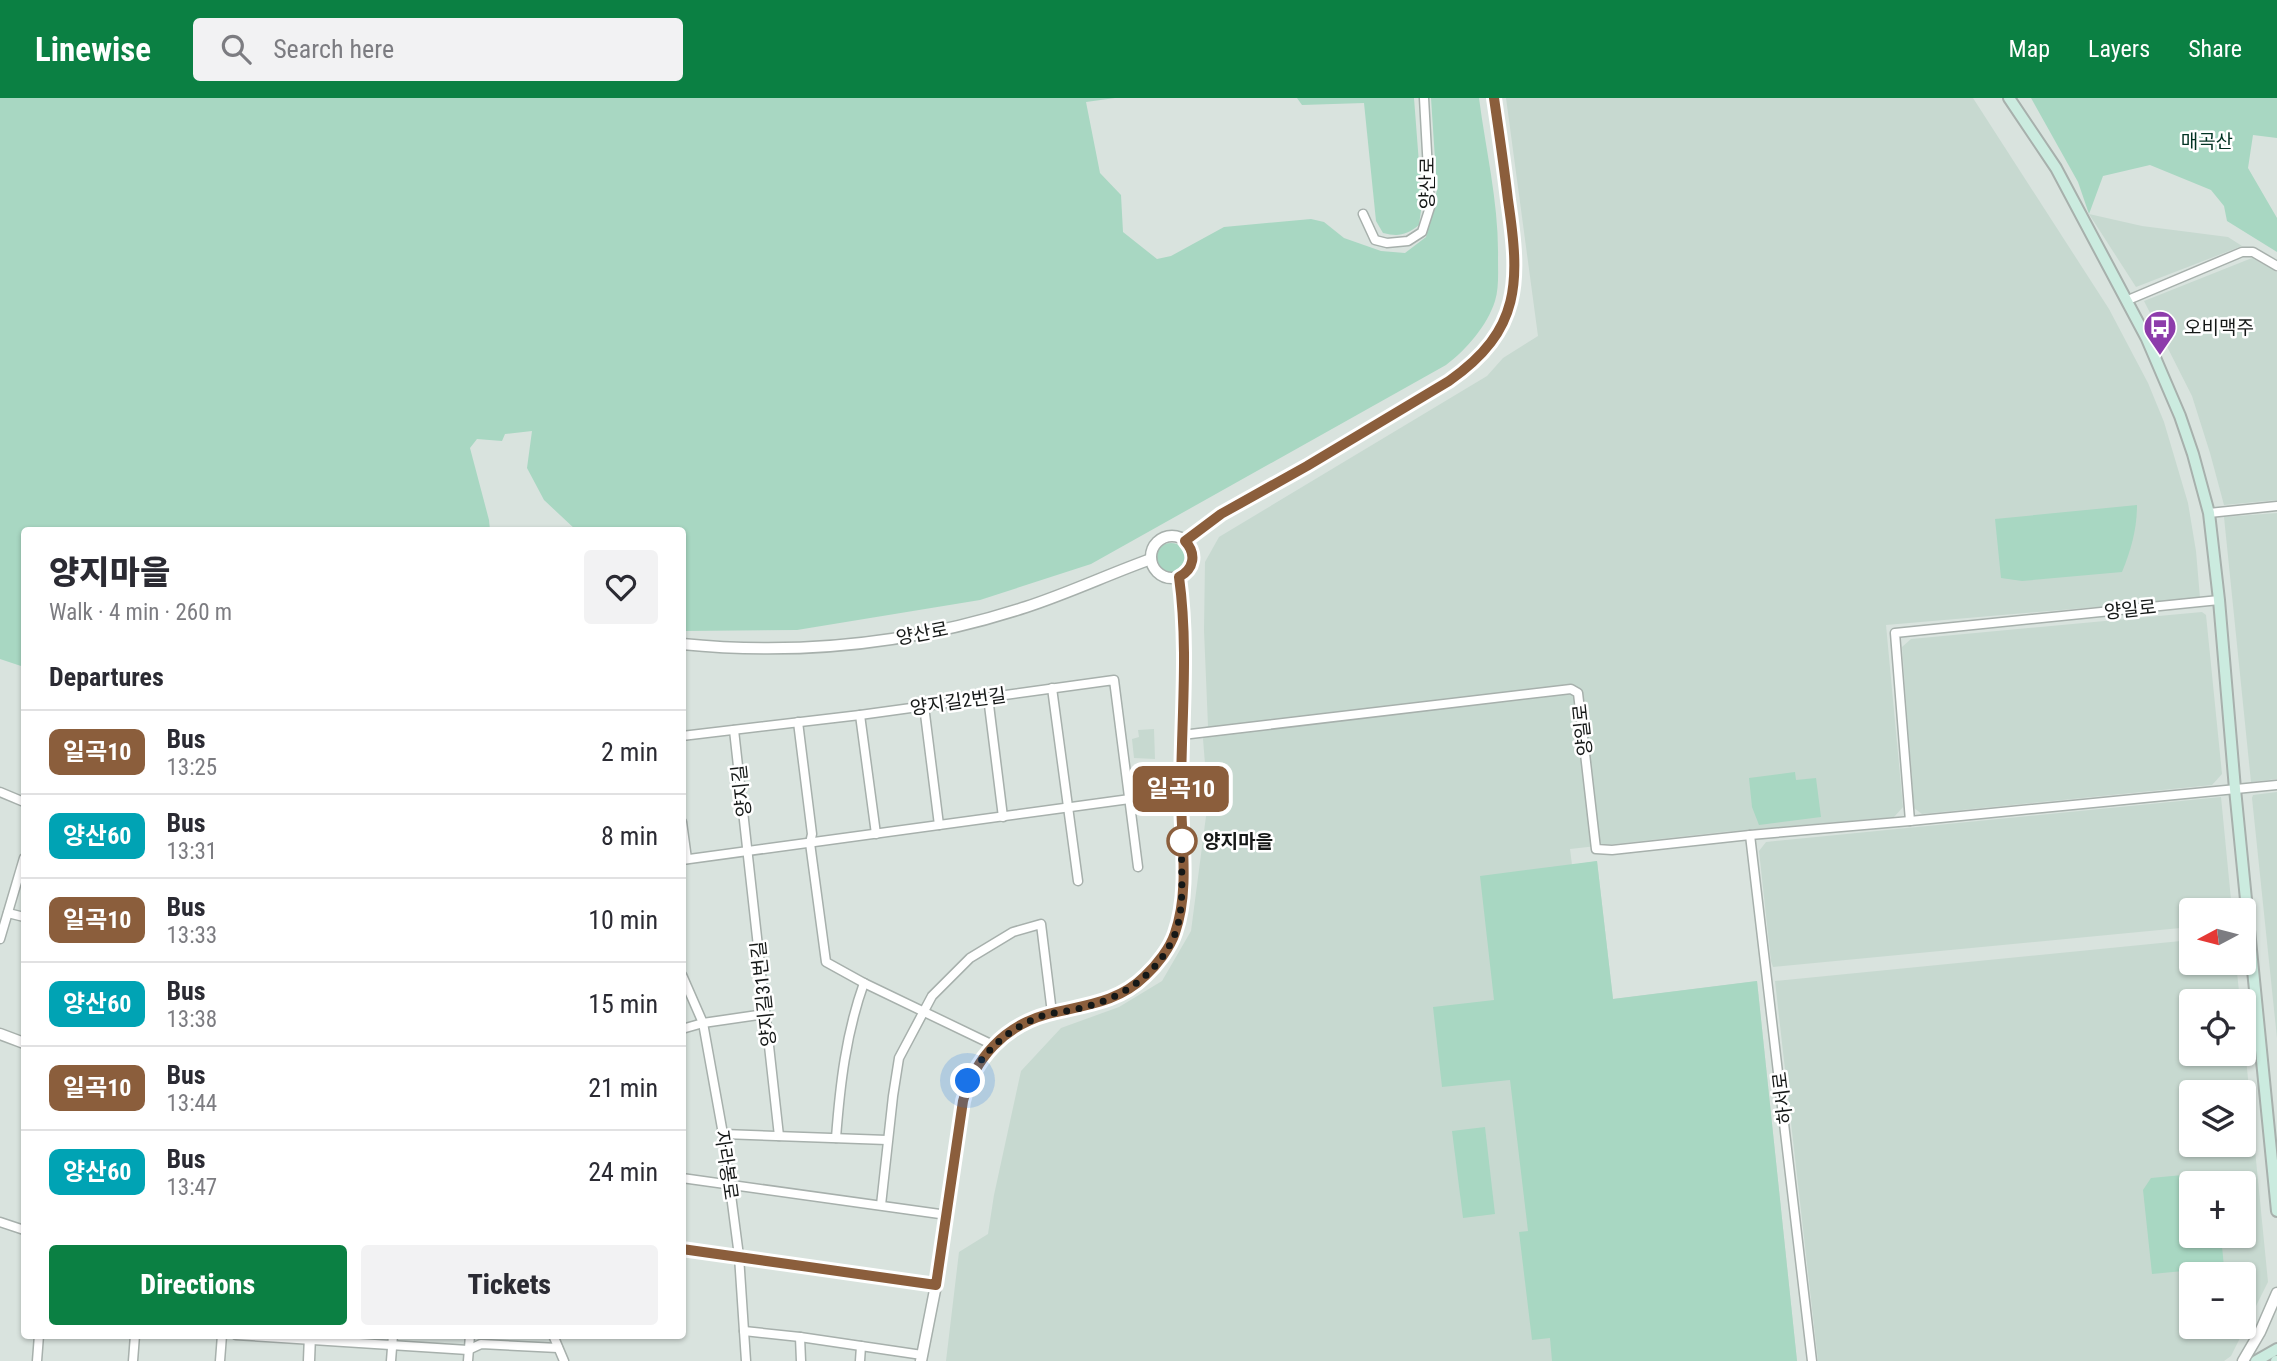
<!DOCTYPE html>
<meta charset="utf-8">
<style>
:root{--surface:#fff;--page:#f2f2f3;--text:#2b2b33;--muted:#7c7c81;--line:#e1e1e2;--accent:#0b8043}
body{margin:0;font-family:"Roboto Condensed","Noto Sans KR",sans-serif;background:var(--page);color:var(--text);height:100vh;display:flex;flex-direction:column;font-size:26px;white-space:nowrap}
*{box-sizing:border-box;margin:0}
p{font-size:23px;color:var(--muted)}
.icon{flex:none;width:38px;height:38px;fill:none;stroke:currentColor;stroke-width:2;stroke-linecap:round;stroke-linejoin:round}
.map{position:relative;flex:1;overflow:hidden}
.details{position:absolute;left:21px;top:429px;width:665px;height:812px;display:flex;flex-direction:column;background:var(--surface);border-radius:7px;box-shadow:0 2px 5px #0004}
.details>*{flex:none}
.badge{padding:0 14px;border-radius:10px;font-size:24px;line-height:46px}
.needle{width:46px;rotate:263deg}
.tools{position:absolute;left:2179px;top:800px;display:grid;gap:14px}
.tools a{display:grid;place-items:center;width:77px;height:77px;border-radius:7px;background:var(--surface);box-shadow:0 2px 5px #0004;font-size:35px}
.you{position:absolute;width:35px;height:35px;margin:-18px;border:5px solid #fff;border-radius:50%;background:#1a73e8;box-shadow:0 0 0 10px #1a73e833}
.map>.badge{position:absolute;translate:-50% -50%;box-shadow:0 0 0 4px #fff}
h2{padding:0 28px;font-size:26px;line-height:63px}
.round{display:grid;place-items:center;flex:none;width:74px;height:74px;border-radius:7px;background:var(--page)}
.headline{display:flex;align-items:center;justify-content:space-between;height:119px;padding:0 28px}
h1{font-size:33px;font-weight:800;line-height:52px}
.button{display:flex;gap:14px;margin-top:auto;padding:14px 28px}
.button a{flex:1;height:80px;border-radius:7px;background:var(--accent);color:#fff;font-size:28px;font-weight:800;line-height:80px;text-align:center}
.button a+a{background:var(--page);color:var(--text)}
ul{padding:0;list-style:none}
li{display:flex;align-items:center;gap:21px;height:84px;padding:0 28px;border-top:2px solid var(--line)}
li div{flex:1}
li b{display:block;font-size:26px}
li em{font-style:normal}
li .badge{min-width:77px;font-weight:700;text-align:center}
header{display:flex;align-items:center;gap:42px;box-sizing:border-box;height:98px;padding:0 35px;background:var(--accent);color:#fff}
header strong{font-size:33px}
nav{display:flex;gap:38px;margin-inline-start:auto;font-size:24px}
.search{width:490px;height:63px;background:var(--page);display:flex;align-items:center;gap:18px;box-sizing:border-box;padding:0 24px;border-radius:7px;color:var(--muted);font-size:26px}
.map>svg:first-child{display:block}
.built{fill:#c7d9d0;fill-rule:evenodd}
.green{fill:#a8d7c2}
.lines{fill:none;stroke-linecap:round;stroke-linejoin:round}
.minor-casing{stroke:#a7b0ac;stroke-width:11}
.tertiary-casing{stroke:#a7b0ac;stroke-width:13}
.secondary-casing{stroke:#a7b0ac;stroke-width:14}
.minor{stroke:#fff;stroke-width:8}
.tertiary{stroke:#fff;stroke-width:10}
.secondary{stroke:#cbebdf;stroke-width:10}
.line-casing{stroke:#fff;stroke-width:16}
.line{stroke:#8b5e3c;stroke-width:10}
.walk{stroke:#151817;stroke-width:7;stroke-dasharray:0 12.6}
.stop-dot{fill:#fff;stroke:#8b5e3c;stroke-width:3.5}
.labels{text-anchor:middle;stroke-width:5;stroke-linejoin:round;paint-order:stroke}
.park-label{font-size:19px;fill:#003222;stroke:#fff}
.street-label{font-size:19px;fill:#151817;stroke:#fff}
.poi-label{font-size:19px;fill:#151817;stroke:#fff;text-anchor:start}
.stop-label{font-size:19px;font-weight:bold;fill:#151817;stroke:#fff;text-anchor:start}
</style>
<header>
<strong>Linewise</strong>
<div class="search"><svg class="icon" aria-label="search" viewBox="0 0 24 24"><circle cx="10" cy="10" r="6"/><path d="M15 15l6 6"/></svg>Search here</div>
<nav><a>Map</a><a>Layers</a><a>Share</a></nav>
</header>
<div class="map">
<svg width="2277" height="1263" viewBox="0 0 2277 1263">
<rect width="100%" height="100%" fill="#d9e3de"/>
<g class="built">
<polygon points="1506,0 1973,0 2109,211 2148,285 2164,324 2188,405 2196,453 2200,500 1886,527 1903,709 1894,719 1723,734 1570,751 1572,767 1597,763 1613,901 1757,883 1797,1263 946,1263 959,1154 988,1136 994,1097 1021,973 1061,930 1119,909 1162,883 1191,833 1208,703 1203,641 1208,628 1204,532 1205,464 1219,439 1487,278 1503,260 1538,238"/>
<polygon points="2089,116 2142,128 2228,139 2242,148 2136,189"/>
<polygon points="2252,160 2277,174 2277,402 2224,407 2210,355 2192,298 2144,203"/>
<polygon points="2277,415 2277,681 2251,684 2224,419"/>
<polygon points="2202,514 2206,517 2222,676 2212,687 1922,716 1914,710 1902,549 1911,541"/>
<polygon points="1154,631 1155,661 1134,660 1132,641 1139,639 1138,632"/>
<polygon points="2277,694 2277,940 2252,700 2253,697"/>
<polygon points="2221,699 2232,812 2191,812 2191,829 1773,869 1771,863 1759,753 1766,744"/>
<path d="M2191,842v22l45,1 4,38h-49v53h53v-16l24,244 -37,74 -7,5h-406l-43,-380zM2191,994h53v52h-53zM2191,1085h53v53h-53zM2191,1176h53v52h-53z"/>
</g>
<g class="green">
<path d="M0,0h1115l-29,4 14,71 21,22 2,37 34,27 14,-3 53,-29 87,-8 13,3 20,16 37,13 24,2 21,-16 11,-47 -6,-92h48c7,54 20,106 19,160 0,15 1,30 -3,43 -8,25 -29,49 -49,64l-355,199 -111,36 -183,30 -114,1 -1,-101h-106l-32,-30 -17,-32 5,-37 -27,3 -3,7 -25,-2 -7,9 19,72 1,10h-466v137l-24,-8z"/>
<path d="M1297,0h117l8,105 -3,22c-13,10 -20,12 -36,8l-7,-12 -12,-118 -62,2z"/>
<polygon points="2031,0 2277,0 2277,40 2253,37 2248,70 2277,120 2277,154 2227,123 2224,108 2211,92 2150,67 2103,78 2089,116 2078,84"/>
<path d="M2137,407c0,24 -6,45 -15,67l-100,9 -21,-3 -6,-59z"/>
<circle cx="1171" cy="460" r="15"/>
<polygon points="1795,674 1796,682 1816,680 1821,719 1759,727 1752,709 1749,680"/>
<polygon points="1597,763 1613,901 1757,883 1797,1263 1552,1263 1550,1240 1532,1242 1519,1134 1528,1133 1510,982 1442,989 1433,909 1494,902 1480,778"/>
<polygon points="1485,1029 1495,1116 1463,1120 1452,1033"/>
<polygon points="2214,1074 2216,1085 2191,1085 2191,1138 2221,1138 2224,1169 2152,1176 2143,1092 2151,1080"/>
</g>
<g class="lines">
<defs>
<g id="minor">
<polyline points="1363,116 1375,142 1387,145 1408,143 1422,134 1430,109 1424,0"/>
<polyline points="2128,202 2242,154 2253,154 2277,168"/>
<polyline points="2209,415 2277,408"/>
<polyline points="1052,590 1078,783"/>
<polyline points="988,599 1003,719"/>
<polyline points="924,608 939,727"/>
<polyline points="860,617 876,736"/>
<polyline points="798,624 812,736 810,745 826,864 864,885 993,947"/>
<polyline points="734,632 779,1038"/>
<polyline points="1182,637 1571,591 1578,595 1596,751 1612,752 1750,737 1910,723 2277,687"/>
<polyline points="682,638 860,617 1114,582 1138,769"/>
<polyline points="0,694 24,704"/>
<polyline points="1910,723 1895,535 2219,502"/>
<polyline points="682,724 687,761"/>
<polyline points="1750,737 1812,1263"/>
<polyline points="682,762 1181,694"/>
<polyline points="8,815 24,819"/>
<polyline points="0,841 24,760"/>
<polyline points="682,877 703,925 723,1036 739,1158 746,1263"/>
<polyline points="682,931 703,925 765,916"/>
<polyline points="723,1036 887,1042"/>
<path d="M836,1040c4,-53 10,-105 28,-155"/>
<polyline points="682,1080 947,1117"/>
<polyline points="881,1107 893,998 899,960 924,913 932,898 970,860 1013,834 1041,826 1052,915"/>
<polyline points="0,1124 24,1132"/>
<polyline points="744,1233 800,1239 922,1257"/>
<polyline points="236,1237 468,1252 481,1246 558,1250"/>
<polyline points="553,1237 564,1263"/>
<polyline points="800,1239 801,1263"/>
<polyline points="37,1263 39,1237"/>
<polyline points="133,1263 135,1237"/>
<polyline points="220,1263 222,1237"/>
<polyline points="391,1263 393,1237"/>
<polyline points="468,1263 470,1237"/>
<polyline points="860,1263 861,1248"/>
</g>
<g id="tertiary">
<circle cx="1172" cy="459" r="21"/>
<path d="M1185,443l36,-27 86,-48 142,-85c69,-49 70,-92 61,-170 -4,-38 -10,-75 -16,-113"/>
<path d="M682,546c119,12 231,0 344,-37 43,-14 83,-33 125,-48"/>
<polyline points="0,936 24,945"/>
<polyline points="682,1151 936,1187"/>
<polyline points="309,1263 310,1237"/>
<path d="M921,1263l15,-76 27,-184c12,-43 41,-75 85,-87 35,-9 70,-11 97,-38 12,-11 25,-28 30,-43 15,-44 6,-94 6,-138 0,-72 8,-146 -2,-218"/>
<polyline points="2243,1263 2260,1234 2277,1195"/>
</g>
<g id="secondary">
<polyline points="2009,0 2056,70 2147,241 2180,318 2193,356 2209,415 2219,502 2235,691 2277,1113"/>
<polyline points="2256,1263 2277,1251"/>
<polyline points="2276,1263 2277,1263"/>
</g>
</defs>
<use href="#minor" class="minor-casing"/>
<use href="#tertiary" class="tertiary-casing"/>
<use href="#secondary" class="secondary-casing"/>
<use href="#minor" class="minor"/>
<use href="#tertiary" class="tertiary"/>
<use href="#secondary" class="secondary"/>
</g>
<g class="lines">
<defs>
<path id="line" d="M682,1151l254,36 27,-184c12,-43 41,-75 85,-87 35,-9 70,-11 97,-38 12,-11 25,-28 30,-43 15,-43 6,-94 6,-138 0,-72 8,-146 -2,-218 15,-8 18,-23 6,-36l36,-27 86,-48 142,-85c73,-51 71,-100 59,-181 -4,-34 -9,-68 -14,-102"/>
</defs>
<use href="#line" class="line-casing"/>
<use href="#line" class="line"/>
<path class="walk" d="M968,983c16,-30 39,-51 71,-64 13,-5 28,-5 42,-9 40,-9 78,-34 94,-74 11,-29 5,-68 7,-93"/>
</g>
<defs>
<symbol id="bus-pin" viewBox="-11 -11 22 30"><path d="M0 17L-7.5 6A9.5 9.5 0 1 1 7.5 6Z" fill="#8d3cab" stroke="#fff"/><path d="M-5-6H5V4H4V6H2V4H-2V6H-4V4H-5ZM-3.5-4V0h7V-4ZM-3.5 1.2v1.5H-2V1.2ZM2 1.2v1.5H3.5V1.2Z" fill="#fff"/></symbol>
</defs>
<g fill-rule="evenodd">
<use href="#bus-pin" x="2141" y="210" width="38" height="52"/>
</g>
<circle class="stop-dot" cx="1182" cy="743" r="14"/>
<g class="labels">
<g class="park-label">
<text x="2207" y="50">매곡산</text>
</g>
<g class="street-label">
<text transform="translate(1427 85) rotate(-90)" y="7">양산로</text>
<text transform="translate(2130 511) rotate(-6)" y="7">양일로</text>
<text transform="translate(922 535) rotate(-11)" y="7">양산로</text>
<text transform="translate(958 603) rotate(-8)" y="7">양지길2번길</text>
<text transform="translate(1582 632) rotate(-96)" y="7">양일로</text>
<text transform="translate(741 693) rotate(-96)" y="7">양지길</text>
<text transform="translate(763 896) rotate(-96)" y="7">양지길31번길</text>
<text transform="translate(1782 1000) rotate(-97)" y="7">하서로</text>
<text transform="translate(727 1067) rotate(82)" y="7">자라봉로</text>
</g>
<g class="poi-label">
<text x="2184" y="236">오비맥주</text>
</g>
<g class="stop-label">
<text x="1203" y="750">양지마을</text>
</g>
</g>
</svg>
<div class="tools">
<a><svg class="needle" viewBox="-14 -14 28 28"><path d="M0-13l5 13h-10z" fill="#e53935"/><path d="M0 13l5-13h-10z" fill="#7c7c81"/></svg></a>
<a><svg class="icon" aria-label="locate" viewBox="0 0 24 24"><circle cx="12" cy="12" r="6"/><path d="M12 2v4M12 18v4M2 12h4M18 12h4"/></svg></a>
<a><svg class="icon" aria-label="layers" viewBox="0 0 24 24"><path d="M12 4l9 5-9 5-9-5zM3 14l9 5 9-5"/></svg></a>
<a>+</a>
<a>−</a>
</div>
<div class="you" style="left:968px;top:983px"></div>
<b class="badge" style="left:1181px;top:691px;background:#8b5e3c;color:#fff">일곡10</b>
<section class="details">
<div class="headline"><div><h1>양지마을</h1><p>Walk · 4 min · 260 m</p></div><a class="round"><svg class="icon" aria-label="heart" viewBox="0 0 24 24"><path d="M12 20l-8-8c-3-5 5-10 8-4 3-6 11-1 8 4z"/></svg></a></div>
<h2>Departures</h2>
<ul>
<li><span class="badge" style="background:#8b5e3c;color:#fff">일곡10</span><div><b>Bus</b><p>13:25</p></div><em>2 min</em></li>
<li><span class="badge" style="background:#00a3b4;color:#fff">양산60</span><div><b>Bus</b><p>13:31</p></div><em>8 min</em></li>
<li><span class="badge" style="background:#8b5e3c;color:#fff">일곡10</span><div><b>Bus</b><p>13:33</p></div><em>10 min</em></li>
<li><span class="badge" style="background:#00a3b4;color:#fff">양산60</span><div><b>Bus</b><p>13:38</p></div><em>15 min</em></li>
<li><span class="badge" style="background:#8b5e3c;color:#fff">일곡10</span><div><b>Bus</b><p>13:44</p></div><em>21 min</em></li>
<li><span class="badge" style="background:#00a3b4;color:#fff">양산60</span><div><b>Bus</b><p>13:47</p></div><em>24 min</em></li>
</ul>
<div class="button"><a>Directions</a><a>Tickets</a></div>
</section>
</div>
